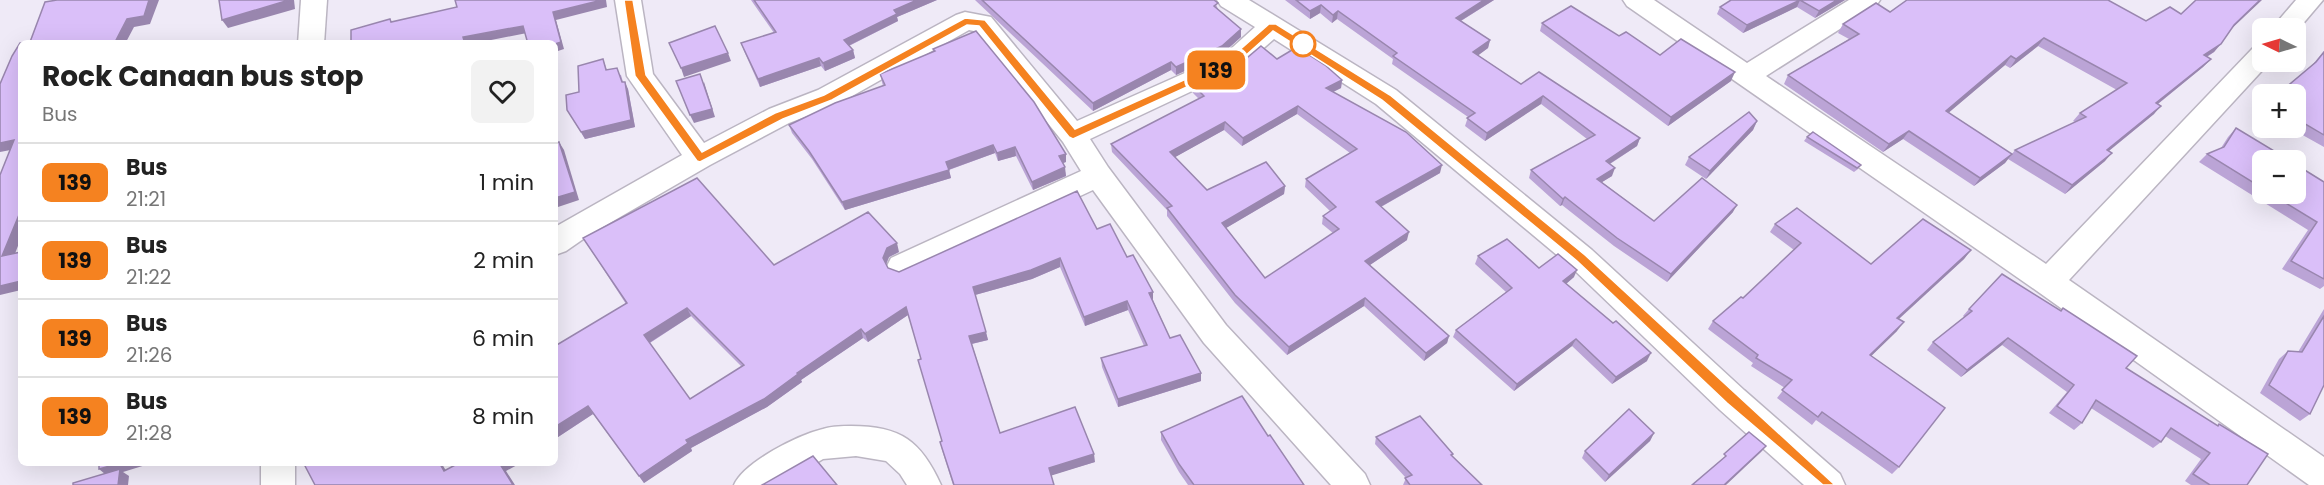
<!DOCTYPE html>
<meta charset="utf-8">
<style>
:root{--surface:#fff;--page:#f2f2f2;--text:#222;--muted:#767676;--line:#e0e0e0}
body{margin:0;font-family:Poppins,sans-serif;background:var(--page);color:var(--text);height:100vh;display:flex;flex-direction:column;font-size:22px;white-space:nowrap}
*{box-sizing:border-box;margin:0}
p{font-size:20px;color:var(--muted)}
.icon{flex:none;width:33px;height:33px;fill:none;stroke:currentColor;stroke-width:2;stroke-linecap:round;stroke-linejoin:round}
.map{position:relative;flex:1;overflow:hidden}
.details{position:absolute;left:18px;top:40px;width:540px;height:426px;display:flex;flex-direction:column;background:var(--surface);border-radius:9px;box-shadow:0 6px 24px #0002}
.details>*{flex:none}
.badge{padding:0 12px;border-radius:9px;font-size:21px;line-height:39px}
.needle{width:39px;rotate:275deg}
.controls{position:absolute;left:2252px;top:18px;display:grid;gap:12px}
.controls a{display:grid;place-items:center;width:54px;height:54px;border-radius:9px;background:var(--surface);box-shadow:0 6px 24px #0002;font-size:30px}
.map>.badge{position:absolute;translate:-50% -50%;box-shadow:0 0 0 3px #fff}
.round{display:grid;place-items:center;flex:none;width:63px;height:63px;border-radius:9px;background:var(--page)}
.overview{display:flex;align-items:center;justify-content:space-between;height:102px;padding:0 24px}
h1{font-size:28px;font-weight:700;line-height:45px}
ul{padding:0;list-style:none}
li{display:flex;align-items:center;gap:18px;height:78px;padding:0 24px;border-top:2px solid var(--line)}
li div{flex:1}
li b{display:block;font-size:22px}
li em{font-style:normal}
li .badge{min-width:66px;font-weight:700;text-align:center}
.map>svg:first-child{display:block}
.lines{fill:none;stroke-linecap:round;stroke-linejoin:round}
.street-casing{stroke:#bbb5c2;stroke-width:3}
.street{fill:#fff;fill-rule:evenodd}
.wall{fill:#bba4d6;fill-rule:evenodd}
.shaded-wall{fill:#9986ae}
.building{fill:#dabff9;stroke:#9986ae;stroke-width:1.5;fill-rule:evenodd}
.line{fill:#f58220;stroke:#fff;stroke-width:1.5}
.stop-dot{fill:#fff;stroke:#f58220;stroke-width:3}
</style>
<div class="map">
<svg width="2324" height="485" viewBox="0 0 2324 485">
<rect width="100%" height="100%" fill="#efeaf7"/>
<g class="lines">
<defs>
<g id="street">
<polygon points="301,0 327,0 324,44 298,44"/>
<polygon points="615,0 641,0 653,74 704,143 769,109 818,90 956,15 965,12 991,17 1077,121 1223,56 1255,27 1221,6 1217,0 1249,0 1396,90 1592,250 1744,390 1840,474 1845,485 1804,485 1720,410 1570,266 1376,104 1274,39 1241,68 1090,139 1108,167 1226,325 1365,474 1370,485 1331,485 1204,343 1093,190 913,274 902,278 891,274 887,266 891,258 1081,171 1063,142 974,31 969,30 838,104 789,123 710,165 589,235 566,251 555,255 555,227 682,155 627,76"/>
<polygon points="1623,0 1654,0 1747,63 1849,0 1880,0 1876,6 1766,76 2046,264 2253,48 2262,45 2262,62 2270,62 2069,280 2324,457 2324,485 2309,485 2037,291 1627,6"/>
<polygon points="2296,0 2323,0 2295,33 2295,28 2272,28"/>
<path d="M851,426c50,0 70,15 90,59h-34l-7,-11 -14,-13 -30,-5 -33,3 -43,26h-46c10,-23 64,-50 89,-56 9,-3 19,-3 28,-3z"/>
<rect x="261" y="464" width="34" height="21"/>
</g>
</defs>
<use href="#street" class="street-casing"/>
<use href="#street" class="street"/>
</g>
<g class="wall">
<polygon points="751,0 937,0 897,17 898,21 849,46 853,50 855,58 825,71 821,66 760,87 744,51 741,43 774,33"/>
<polygon points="975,0 1214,0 1218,9 1241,37 1222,54 1176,75 1171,70 1093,111"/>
<polygon points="1285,0 1494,0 1461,21 1490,40 1488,48 1478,55 1521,84 1640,138 1637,146 1610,164 1612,176 1602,182 1654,221 1733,212 1667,282 1614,246 1562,205 1560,206 1529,178 1531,170 1587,139 1541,104 1485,141 1465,126 1468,117 1392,64 1393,59 1337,19 1332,23 1320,13 1310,19"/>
<polygon points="1731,0 1845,0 1815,18 1797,7 1743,33 1717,14 1720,7"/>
<path d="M1890,12l256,9 35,-7 50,15 -17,23 -7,5 4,2 -8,8 -45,37 -4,10 -45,37 -4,10 -40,33 -57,-35 -3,4 -31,23 -71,-47 -20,13 -99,-68 4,-9 61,-36 -11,-6 5,-9zM2038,46l79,44 -37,23 -7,8 2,1 -60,28 -3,4 -64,-41 57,-48 5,3z"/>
<polygon points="1542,23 1619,36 1660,55 1731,81 1668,126 1540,31"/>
<polygon points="933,49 1066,162 1063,163 1066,176 1033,190 1016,156 998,161 995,153 949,170 951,178 845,210 812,159 792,133 789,125 883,86 880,74 934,52"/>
<polygon points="2324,51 2324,147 2290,128 2295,128 2295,94 2313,64"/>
<polygon points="603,59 607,70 621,75 623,82 628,89 635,127 585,139 567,110"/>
<path d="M1277,59l65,21 -1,8 -8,4 107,81 -59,34 26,33 -37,25 79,71 -2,7 -23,18 -60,-55 -77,49 -52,-52 -68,-87v-6l-55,-58 -1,-8 88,-45 -6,-6v-8zM1297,114l53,39 -44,26 -1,8 25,24 -7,5 -1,8 11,9 -68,45 -39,-50 58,-34 1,-8 -78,4 -32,-33 49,-27 18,16z"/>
<polygon points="1757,121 1753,130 1706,179 1685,165 1689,157"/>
<polygon points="2236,128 2262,160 2262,194 2295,194 2324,182 2324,286 2320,289 2282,269 2308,230 2199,162 2207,154 2221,148 2228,137"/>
<polygon points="1807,137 1861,165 1858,169 1854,172 1804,141"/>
<polygon points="1775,224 1871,264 1971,250 1964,259 1899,319 1897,331 1871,356 1899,467 1892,474 1816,420 1812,425 1777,398 1785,388 1751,366 1753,363 1708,329 1713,321 1743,298 1794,250 1770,232"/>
<path d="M1097,229l30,28 26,35v8l17,38 31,43 -83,26 -16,-40 -1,-9 43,-12 -16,-36 -43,16 -25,-59 -28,12 -57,16 13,45 -16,4 28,89 95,29 -44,13 3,10h-101l-11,-35 -2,-8 2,-1 -21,-82 -13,-44 -40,27 -5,-4 -62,42 1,2 -35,25 -76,41 1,3 -48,32 -51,-69 -38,25v-93l71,-42 -43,-66 191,27 125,-13 -10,5 -3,7 2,4 11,4zM691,316l51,51 -52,32 -40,-56z"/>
<polygon points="1478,256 1539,268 1574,277 1566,284 1647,361 1612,384 1572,346 1514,391 1453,337 1456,330 1506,292 1475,264"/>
<polygon points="1969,309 2126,368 2217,426 2219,424 2247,485 2191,485 2185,481 2201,459 2165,436 2161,442 2153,448 2091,408 2082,423 2074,430 2049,413 2067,392 2002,345 1961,377 1927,350 1933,342 1964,317 1963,316"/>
<polygon points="2324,309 2324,385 2310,414 2300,421 2260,393 2279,359 2288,351 2298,352"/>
<polygon points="1161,432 1268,436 1304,485 1188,485 1179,472 1161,440"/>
<polygon points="1654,433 1650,441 1605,482 1582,458 1585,451"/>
<polygon points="1376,437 1453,454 1452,456 1482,485 1403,485 1406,478 1375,444"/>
</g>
<g class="shaded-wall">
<polygon points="149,0 159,0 150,24 134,27 125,44 114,44 127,19"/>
<polygon points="289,0 294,0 295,9 228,28 222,20"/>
<polygon points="602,0 606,0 607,7 556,20 564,49 555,52 553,12"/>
<polygon points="917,0 937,0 897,17 898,21 846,47 844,40 894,10"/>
<polygon points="1484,0 1494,0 1454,25 1456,18"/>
<polygon points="1800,0 1797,7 1743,33 1747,25"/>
<polygon points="1837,0 1845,0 1815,18 1819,11"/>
<polygon points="2260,0 2262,0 2227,33 2234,25"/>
<polygon points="1321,5 1320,13 1310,19 1310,11"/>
<polygon points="1338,11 1337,19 1332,23 1333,15"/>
<polygon points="523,26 527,33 471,44 465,44 463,37"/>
<polygon points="1241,29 1241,37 1222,54 1176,75 1176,67"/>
<polygon points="2044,38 2038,46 2010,68 2016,59"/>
<polygon points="1490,40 1488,48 1472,60 1473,52"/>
<polygon points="2221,44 2214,52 2196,63 2204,55"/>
<polygon points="853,50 855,58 825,71 823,63"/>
<polygon points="728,53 731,61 684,77 681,68"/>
<polygon points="2011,56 2005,65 1940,120 1946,111"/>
<polygon points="819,58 821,66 760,87 758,79"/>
<polygon points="2211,59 2203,67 2149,111 2156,103"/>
<polygon points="1171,62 1171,70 1093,111 1093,103"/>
<polygon points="1735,72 1731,81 1668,126 1671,117"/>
<polygon points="1342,80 1341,88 1325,96 1326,88"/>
<polygon points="625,82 628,89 635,127 585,139 581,132"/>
<polygon points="704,82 715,117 694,123 690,115"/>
<polygon points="1543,96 1541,104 1485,141 1487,133"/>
<polygon points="1298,106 1297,114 1242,146 1243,138"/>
<polygon points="2161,106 2154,114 2100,158 2107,150"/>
<polygon points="1757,121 1753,130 1706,179 1710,171"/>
<polygon points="1225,122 1224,130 1170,160 1170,152"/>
<polygon points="1909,131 1903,139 1883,152 1889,144"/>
<polygon points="1640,138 1637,146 1603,168 1606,161"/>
<polygon points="14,140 21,148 0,152 0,143"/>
<polygon points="559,142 564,150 579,200 555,208"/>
<polygon points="993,145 995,153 948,170 946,162"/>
<polygon points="1015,147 1016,156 998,161 997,153"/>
<polygon points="2112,153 2105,161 2065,194 2072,185"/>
<polygon points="1066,154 1066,162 1060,164 1059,156"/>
<polygon points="2012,154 2005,163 1974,186 1980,178"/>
<polygon points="1442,165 1440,173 1375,210 1376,202"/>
<polygon points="1065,167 1066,176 1033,190 1032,182"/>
<polygon points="1615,168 1612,176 1594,187 1597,179"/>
<polygon points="949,170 951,178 845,210 842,202"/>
<polygon points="1285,186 1284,194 1221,231 1222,223"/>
<polygon points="1565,197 1562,205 1560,206 1563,199"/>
<polygon points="1737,205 1733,212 1667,282 1671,274"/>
<polygon points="21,210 21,238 11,264 2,256"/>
<polygon points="1409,232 1407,240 1364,269 1365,261"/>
<polygon points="897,243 899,252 889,257 885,267 883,258 887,248"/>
<polygon points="1971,250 1964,259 1891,326 1897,318"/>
<polygon points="1060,258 1060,267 1032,279 975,295 973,287"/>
<polygon points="1577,270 1574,277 1560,289 1563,281"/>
<polygon points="21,281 21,290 0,295 0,286"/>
<polygon points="1153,292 1153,300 1149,293"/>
<polygon points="1365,298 1364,306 1287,355 1289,347"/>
<polygon points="1127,301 1128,310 1085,326 1084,317"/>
<polygon points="906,307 908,315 868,342 865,334"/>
<polygon points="687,308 691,316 649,343 644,335"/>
<polygon points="1904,322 1897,331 1864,363 1870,355"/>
<polygon points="861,329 863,338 801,380 802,382 767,407 691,448 692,451 644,483 639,476 686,440 797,373"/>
<polygon points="986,332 988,340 971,344 969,336"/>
<polygon points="1449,336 1447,343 1424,361 1426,353"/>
<polygon points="2008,338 2002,345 1961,377 1967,370"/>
<polygon points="1576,339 1572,346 1514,391 1517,384"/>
<polygon points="1651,353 1647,361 1612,384 1616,377"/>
<polygon points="1201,373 1201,381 1118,407 1118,399"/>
<polygon points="588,406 593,414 555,439 555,427"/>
<polygon points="1654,433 1650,441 1605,482 1609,475"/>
<polygon points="1766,446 1761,452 1726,485 1724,485"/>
<polygon points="1094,454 1095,462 1050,476 1049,468"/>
<polygon points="117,464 149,464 123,472 129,476 128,485 118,485 99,469"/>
<polygon points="440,464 442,464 451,479 444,471"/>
<polygon points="500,464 519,464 506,471 515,485 513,485"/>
</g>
<g class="building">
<polygon points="57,0 149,0 144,16 127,19 114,44 21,44 21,210 2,256 21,252 21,281 0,286 0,175 14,140 0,143 0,84 12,56 20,43 30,42 45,2"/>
<polygon points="219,0 289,0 222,20"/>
<polygon points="455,0 602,0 553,12 561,42 555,44 528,44 523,26 463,37 465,44 351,44 351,30 390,19 391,22 457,7"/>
<polygon points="754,0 917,0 894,10 897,14 844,40 853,50 823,63 819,58 758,79 741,43 776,32"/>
<polygon points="982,0 1214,0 1218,3 1214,6 1241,29 1222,46 1176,67 1171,62 1093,103"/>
<polygon points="1296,0 1484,0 1456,18 1490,40 1473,52 1521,84 1539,72 1640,138 1606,161 1615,168 1597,179 1654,221 1702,178 1737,205 1671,274 1617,238 1565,197 1563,199 1531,170 1595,135 1543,96 1487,133 1467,118 1475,113 1393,56 1397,53 1338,11 1333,15 1321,5 1310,11"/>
<polygon points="1731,0 1837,0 1819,11 1800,0 1747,25 1720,7"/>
<polygon points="1907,0 2108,0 2146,21 2170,7 2181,14 2196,0 2260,0 2234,25 2221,44 2204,55 2211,59 2156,103 2161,106 2107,150 2112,153 2072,185 2015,150 2086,117 2080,113 2127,83 2044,38 2016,59 2011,56 1946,111 2012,154 1980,178 1909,131 1889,144 1788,75 1859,34 1843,24 1876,3 1890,12"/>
<polygon points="1571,6 1619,36 1626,32 1660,55 1681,39 1735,72 1671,117 1542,23"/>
<polygon points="715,26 728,53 681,68 669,43"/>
<polygon points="976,31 1034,102 1066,154 1059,156 1065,167 1032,182 1015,147 997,153 993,145 946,162 949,170 842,202 809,151 789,125 835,103 885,85 880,74 935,51 933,49"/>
<path d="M1261,46l16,13 20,-12 28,18 17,15 -16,8 80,44 36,33 -66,37 33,30 -44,29 84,75 -23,17 -61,-55 -76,49 -54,-52 -68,-87 5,-2 -61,-62 93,-48 -11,-11 49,-23zM1298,106l59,43 -51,30 30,28 -13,9 16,13 -74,49 -43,-55 63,-37 -19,-24 -59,28 -37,-38 55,-30 18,16z"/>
<polygon points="2324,52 2324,135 2295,118 2295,94 2278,94 2316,62"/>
<polygon points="603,59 606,70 617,68 622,82 625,82 631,120 581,132 567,110 566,95 579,92 578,66"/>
<polygon points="700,74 712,109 690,115 676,81"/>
<polygon points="1749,112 1757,121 1710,171 1689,157"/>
<polygon points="2236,128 2289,160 2262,160 2262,188 2207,154 2224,147"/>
<polygon points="1813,132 1861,165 1857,168 1807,137"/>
<polygon points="559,142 575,192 555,198 555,143"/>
<polygon points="2295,164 2324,182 2324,279 2291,261 2317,222 2271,194 2295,194"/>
<path d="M697,178l77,87 94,-53 29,31 -10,5 -4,10 5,10 11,4 178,-81 20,38 13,-5 17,33 6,-2 20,37 -4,1 21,45 10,-3 21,38 -83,26 -17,-41 46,-13 -20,-44 -43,16 -24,-59 -29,12 -58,17 13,45 -17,4 31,97 75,-26 19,47 -45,14 5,17h-100l-14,-43 2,-1 -24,-81 3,-1 -15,-52 -41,27 -4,-5 -64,44 1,1 -34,25 -78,41 2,3 -49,33 -51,-70 -33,21v-81l72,-43 -44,-65zM687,308l57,57 -54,34 -46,-64z"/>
<polygon points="1797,208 1871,264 1923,219 1971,250 1897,318 1904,322 1870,355 1945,408 1899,467 1822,412 1818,417 1782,390 1792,380 1756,358 1758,355 1713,321 1741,297 1743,298 1801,243 1775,224"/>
<polygon points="1507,239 1539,268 1558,254 1577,270 1563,281 1613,323 1616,321 1651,353 1616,377 1576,339 1517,384 1456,330 1512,288 1478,256"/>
<polygon points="2002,274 2061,311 2063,308 2137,356 2126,368 2218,426 2219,424 2268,454 2247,485 2210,485 2193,474 2210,453 2171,428 2161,442 2096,400 2082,423 2057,406 2074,385 2008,338 1967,370 1933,342 1972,311 1969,309"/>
<polygon points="2324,316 2324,385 2310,414 2269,385 2288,351 2302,352"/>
<polygon points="1242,396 1268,436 1270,435 1304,485 1194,485 1179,464 1161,432"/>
<polygon points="1629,409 1654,433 1609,475 1585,451"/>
<polygon points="1420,416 1453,454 1451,455 1482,485 1410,485 1405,478 1412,475 1376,437"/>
<polygon points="1749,432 1766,446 1724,485 1692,485 1726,456 1724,454"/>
<polygon points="813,456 837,485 762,485"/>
<polygon points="99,464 117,464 99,469"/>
<polygon points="304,464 440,464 444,471 457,464 500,464 513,485 315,485"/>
<polygon points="120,469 118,485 73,485 73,483"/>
</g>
<polygon class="line" points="624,0 633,0 646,75 702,152 775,113 824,95 965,18 985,20 1075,129 1228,60 1269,24 1276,24 1390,95 1585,255 1835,485 1823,485 1727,403 1577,261 1382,100 1273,31 1235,65 1073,139 1069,137 979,26 967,25 832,100 783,119 700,162 697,161 635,76"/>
<circle class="stop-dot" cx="1303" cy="44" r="12"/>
</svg>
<div class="controls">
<a><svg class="needle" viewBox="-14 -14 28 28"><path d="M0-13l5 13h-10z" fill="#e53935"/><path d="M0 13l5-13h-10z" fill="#767676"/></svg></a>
<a>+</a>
<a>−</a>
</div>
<b class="badge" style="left:1216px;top:70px;background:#f58220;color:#111">139</b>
<section class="details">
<div class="overview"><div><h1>Rock Canaan bus stop</h1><p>Bus</p></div><a class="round"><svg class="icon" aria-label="heart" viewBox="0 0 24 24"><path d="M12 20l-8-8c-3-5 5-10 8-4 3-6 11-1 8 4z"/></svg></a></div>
<ul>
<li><span class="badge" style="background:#f58220;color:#111">139</span><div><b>Bus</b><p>21:21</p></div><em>1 min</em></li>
<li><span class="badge" style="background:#f58220;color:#111">139</span><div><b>Bus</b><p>21:22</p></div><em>2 min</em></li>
<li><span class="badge" style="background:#f58220;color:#111">139</span><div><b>Bus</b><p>21:26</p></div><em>6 min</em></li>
<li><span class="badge" style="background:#f58220;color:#111">139</span><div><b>Bus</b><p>21:28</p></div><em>8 min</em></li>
</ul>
</section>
</div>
